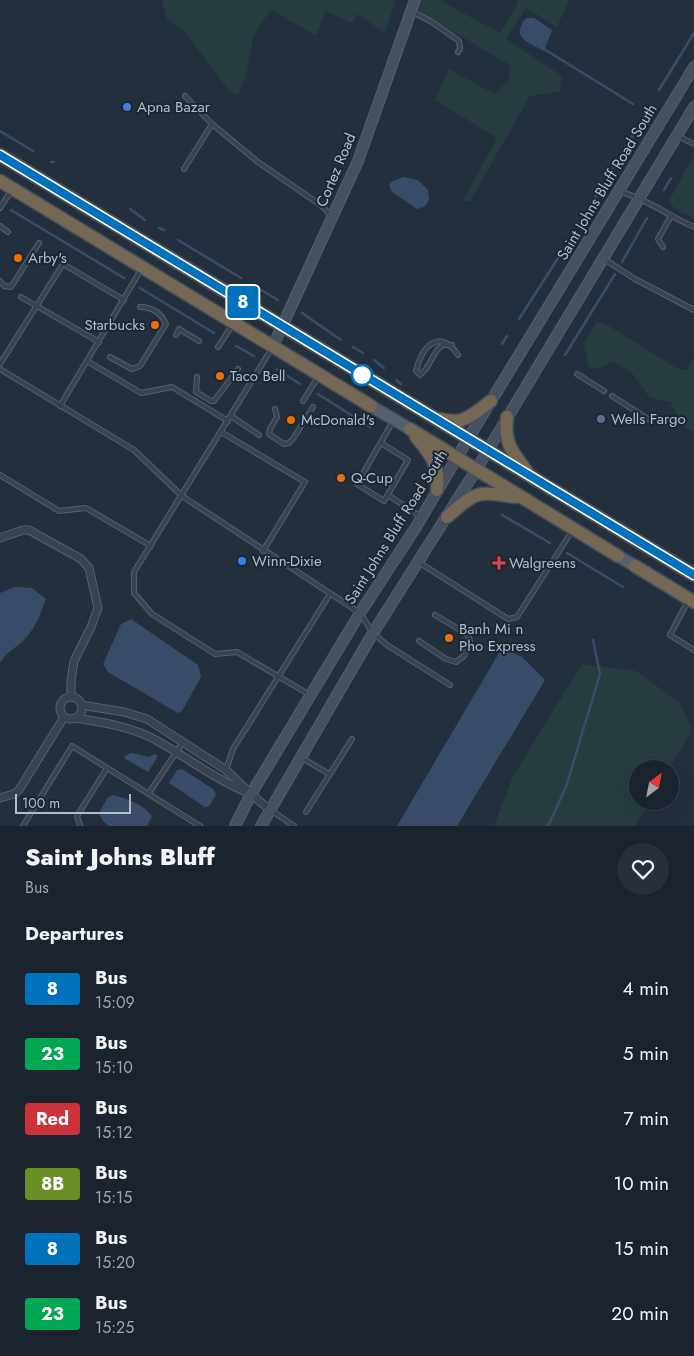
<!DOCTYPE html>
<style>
:root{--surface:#1b232e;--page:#282f3a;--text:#f1f3f6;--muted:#a0a4aa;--line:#39404a}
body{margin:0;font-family:Jost,sans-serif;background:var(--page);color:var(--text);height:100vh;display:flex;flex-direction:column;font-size:19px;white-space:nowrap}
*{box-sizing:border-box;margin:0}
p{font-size:16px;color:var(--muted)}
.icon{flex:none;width:28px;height:28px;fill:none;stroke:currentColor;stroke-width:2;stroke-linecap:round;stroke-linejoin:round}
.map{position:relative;height:826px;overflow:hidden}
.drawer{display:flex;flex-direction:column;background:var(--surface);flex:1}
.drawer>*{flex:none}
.badge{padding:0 10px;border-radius:4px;font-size:18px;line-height:32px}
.needle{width:32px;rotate:32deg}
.buttons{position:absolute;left:629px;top:760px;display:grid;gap:10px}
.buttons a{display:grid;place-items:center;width:50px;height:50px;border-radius:50%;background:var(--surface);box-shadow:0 5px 20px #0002,0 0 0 1px var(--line);font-size:25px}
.scale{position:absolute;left:15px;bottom:12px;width:116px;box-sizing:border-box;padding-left:5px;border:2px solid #b4bcc9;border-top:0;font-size:14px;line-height:18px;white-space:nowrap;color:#b4bcc9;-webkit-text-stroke:4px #1d2633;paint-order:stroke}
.map>.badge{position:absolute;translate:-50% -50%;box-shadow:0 0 0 2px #fff}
h2{padding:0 25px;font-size:19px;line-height:45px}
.round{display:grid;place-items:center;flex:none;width:52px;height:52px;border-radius:26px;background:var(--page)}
.summary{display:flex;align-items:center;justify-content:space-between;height:85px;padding:0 25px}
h1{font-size:24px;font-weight:800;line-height:38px}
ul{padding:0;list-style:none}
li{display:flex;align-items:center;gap:15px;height:65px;padding:0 25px}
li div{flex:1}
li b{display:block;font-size:19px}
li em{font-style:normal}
li .badge{min-width:55px;font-weight:700;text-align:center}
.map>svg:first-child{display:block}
.green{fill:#263c3f}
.water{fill:#394c67}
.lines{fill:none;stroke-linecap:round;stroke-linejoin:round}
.stream{stroke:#394c67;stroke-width:2.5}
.lane-casing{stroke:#565f6c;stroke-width:6}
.street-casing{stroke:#565f6c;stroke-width:9}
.secondary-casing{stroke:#565f6c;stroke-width:12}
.primary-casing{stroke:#414a57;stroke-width:14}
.highway-casing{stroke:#434c59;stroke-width:15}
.lane{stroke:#38414e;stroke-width:4}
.street{stroke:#38414e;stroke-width:7}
.secondary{stroke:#465061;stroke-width:10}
.primary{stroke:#56606e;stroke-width:11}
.highway{stroke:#746855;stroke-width:12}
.line-casing{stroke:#fff;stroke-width:11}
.line{stroke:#0072bc;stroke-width:8}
.shop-dot{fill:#3f7fe0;stroke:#1d2633;stroke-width:2}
.food-dot{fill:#e8710a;stroke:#1d2633;stroke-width:2}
.stop-dot{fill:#fff;stroke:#0072bc;stroke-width:2.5}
.service-dot{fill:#5c6f8a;stroke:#1d2633;stroke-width:2}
.health-dot{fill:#e0444e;stroke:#1d2633;stroke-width:2}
.labels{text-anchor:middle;stroke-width:4;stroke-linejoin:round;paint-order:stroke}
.poi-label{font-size:15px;fill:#b4bcc9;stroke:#1d2633;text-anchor:start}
.street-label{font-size:15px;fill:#b4bcc9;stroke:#1d2633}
</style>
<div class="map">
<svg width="694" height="826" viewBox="0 0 694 826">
<rect width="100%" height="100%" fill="#242f3e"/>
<g class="green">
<polygon points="162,0 393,0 395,1 385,33 357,14 352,23 326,11 316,36 271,9 254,35 245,79 238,96 228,90 186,33 167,19"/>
<polygon points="423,0 439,0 500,33 518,3 517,0 569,0 557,27 526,8 506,39 562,76 560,91 530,96 470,201 462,202 497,138 435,100 449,69 494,94 508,81 511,66 419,11"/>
<polygon points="692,158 694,158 694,218 675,209 669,201"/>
<polygon points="597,322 609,326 678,369 687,370 694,357 694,431 693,432 681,425 671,402 650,398 632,373 614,362 597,369 589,367 584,343"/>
<polygon points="582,664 636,671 681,704 692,731 669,769 638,769 638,801 650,801 635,826 494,826 513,776"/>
</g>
<g class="water">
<path d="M526,18h8l18,12 -8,21c-16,-9 -34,-13 -18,-33z"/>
<polygon points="403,177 418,180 428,190 429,200 424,207 417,209 392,192 389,185 391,182"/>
<path d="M15,587l17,1 14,11c-6,15 -11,30 -23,42 -8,7 -17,12 -23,22v-70z"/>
<polygon points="131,619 198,665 201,677 182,711 178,713 108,672 103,664 121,624"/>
<polygon points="502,648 522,657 545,680 457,826 397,826"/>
<polygon points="133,753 148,757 155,754 158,756 148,772 124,758 128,754"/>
<polygon points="182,769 213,789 216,795 209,806 205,807 169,783 177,770"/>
<path d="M113,795c14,4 30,9 39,21l-5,10h-38l-5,-4 -5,-8 8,-16z"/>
</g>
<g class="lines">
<g class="stream">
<polyline points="544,49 633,104"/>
<polyline points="659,90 694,33"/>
<polyline points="0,131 33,151"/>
<polyline points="621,155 651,105"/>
<polyline points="51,162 54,162"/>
<polyline points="608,177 615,165"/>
<polyline points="664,190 671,178"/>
<polyline points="592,203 600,190"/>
<polyline points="130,209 145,220"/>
<polyline points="11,210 124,278"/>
<polyline points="577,227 582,219"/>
<polyline points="159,228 164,230"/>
<polyline points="178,240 241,278"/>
<polyline points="622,262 647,218"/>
<polyline points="256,287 278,300"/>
<polyline points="140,288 214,333"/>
<polyline points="302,313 341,340"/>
<polyline points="519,319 562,252"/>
<polyline points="502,344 507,336"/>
<polyline points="236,346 254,356"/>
<polyline points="353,347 363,353"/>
<polyline points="565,355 615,274"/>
<polyline points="374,360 384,368"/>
<polyline points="277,369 300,384"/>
<polyline points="396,380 401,384"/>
<polyline points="318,394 370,427"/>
<polyline points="502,515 550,543"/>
<polyline points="567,553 623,587"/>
<polyline points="548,826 566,787 600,674 593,640"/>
</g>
<defs>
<g id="lane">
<polyline points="411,11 432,22 459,41 460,49 458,52"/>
<polyline points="185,96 212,124"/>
<polyline points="678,136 694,144"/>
<polyline points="184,169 212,124 258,162 322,206 331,216"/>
<path d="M621,192c26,7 48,24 73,35"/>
<polyline points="0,208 11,191"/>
<polyline points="0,226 8,232"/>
<polyline points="663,247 658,239 671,216"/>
<polyline points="604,259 635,279 694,310"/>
<polyline points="0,281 4,286 11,287 39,243"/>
<polyline points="21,297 99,342"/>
<polyline points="176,335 179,329 199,341"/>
<path d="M452,345h-9l-6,5 -11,19 -6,6 -4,-4c5,-24 24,-44 42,-16"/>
<polyline points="218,347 233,324"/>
<polyline points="272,348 134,572 134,593 152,614 215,654 237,652 310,695"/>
<path d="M110,357l22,12 8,-3 26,-42c-5,-11 -13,-17 -26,-17"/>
<polyline points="87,361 141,393 172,387 228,421"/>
<polyline points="0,364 63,264 124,300"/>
<polyline points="0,369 134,450 182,496 360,613 373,633 387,645 450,685"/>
<polyline points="577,374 604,391"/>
<polyline points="197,377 196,392 211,401 214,401 238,369"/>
<polyline points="612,396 648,419"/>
<polyline points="303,401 318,377"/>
<polyline points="60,406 142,268"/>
<polyline points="275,409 277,417 270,429 269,434 284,444 289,443 293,439 313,407"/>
<polyline points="231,416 259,435"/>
<polyline points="221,432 305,482 263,551"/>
<polyline points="381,443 408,460 384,501 357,484 393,421"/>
<polyline points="0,475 59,511 86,508 151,546"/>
<polyline points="388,495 421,517"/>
<polyline points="420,563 508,619 517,617 572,531"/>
<polyline points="688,601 670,635 694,650"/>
<polyline points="419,641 446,659 456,662 464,656 470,641 467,634 435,615"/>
<polyline points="302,758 329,774"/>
<polyline points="226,770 233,749 330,594"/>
<polyline points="149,793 183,742"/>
<polyline points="272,811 294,826"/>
<polyline points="306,812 352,739"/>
<polyline points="23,826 72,746 200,826"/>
<polyline points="80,826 77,816 107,768"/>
</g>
<g id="street">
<polyline points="0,538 23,530 29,530 81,559 89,568 98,608 91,627 74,661 71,681 71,697"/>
<circle cx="71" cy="708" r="11"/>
<polyline points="81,705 124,712 147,719 226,770 251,794 270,810"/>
<path d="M76,718c25,4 51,8 74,19 33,17 62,41 96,55"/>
<polyline points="0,798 14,794 19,790 64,717"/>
</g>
<g id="secondary">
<polyline points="273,346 358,161 415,0"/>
<polyline points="235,826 251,794 360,613 416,527 468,439 694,67"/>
<polyline points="261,826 373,633 476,470 694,107"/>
</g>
<g id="primary">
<polyline points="371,406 410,429"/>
<polyline points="618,556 635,566"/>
</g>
<g id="highway">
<polyline points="0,155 694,575"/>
<polyline points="0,181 371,406"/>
<path d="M507,417c-3,27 5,34 20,55"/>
<path d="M439,419c5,1 12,2 17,2 13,-1 25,-13 35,-20"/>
<polyline points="410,429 618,556"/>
<path d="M416,437c15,18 24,28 21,53"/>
<path d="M447,517c30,-26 29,-26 69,-20"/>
<polyline points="635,566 694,602"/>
</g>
</defs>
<use href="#lane" class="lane-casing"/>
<use href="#street" class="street-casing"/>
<use href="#secondary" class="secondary-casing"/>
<use href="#primary" class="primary-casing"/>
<use href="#highway" class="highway-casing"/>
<use href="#lane" class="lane"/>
<use href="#street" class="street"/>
<use href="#secondary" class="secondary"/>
<use href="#primary" class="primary"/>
<use href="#highway" class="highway"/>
</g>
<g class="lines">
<defs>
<polyline id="line" points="0,155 694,575"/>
</defs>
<use href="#line" class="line-casing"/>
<use href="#line" class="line"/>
</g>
<g class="shop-dot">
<circle cx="127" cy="107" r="5"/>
<circle cx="242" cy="561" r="5"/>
</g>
<g class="food-dot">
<circle cx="18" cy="258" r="5"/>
<circle cx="155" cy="325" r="5"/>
<circle cx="220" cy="376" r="5"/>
<circle cx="291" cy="420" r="5"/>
<circle cx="341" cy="478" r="5"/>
<circle cx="449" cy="638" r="5"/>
</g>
<circle class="stop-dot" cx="362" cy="375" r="10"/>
<circle class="service-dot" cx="601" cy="419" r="5"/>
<path class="health-dot" d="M496.5 555.5h5v5h5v5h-5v5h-5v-5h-5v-5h5z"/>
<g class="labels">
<g class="poi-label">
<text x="137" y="112">Apna Bazar</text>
<text x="28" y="263">Arby's</text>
<text x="145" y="330" text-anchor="end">Starbucks</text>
<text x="230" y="381">Taco Bell</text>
<text x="611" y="424">Wells Fargo</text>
<text x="301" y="425">McDonald's</text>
<text x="351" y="483">Q-Cup</text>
<text x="252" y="566">Winn-Dixie</text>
<text x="509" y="568">Walgreens</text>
<text x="459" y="634">Banh Mi n<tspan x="459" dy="17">Pho Express</tspan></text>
</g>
<g class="street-label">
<text transform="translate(336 170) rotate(-67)" y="5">Cortez Road</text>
<text transform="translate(607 182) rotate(-59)" y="5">Saint Johns Bluff Road South</text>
<text transform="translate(396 527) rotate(-58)" y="5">Saint Johns Bluff Road South</text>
</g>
</g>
</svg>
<div class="buttons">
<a><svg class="needle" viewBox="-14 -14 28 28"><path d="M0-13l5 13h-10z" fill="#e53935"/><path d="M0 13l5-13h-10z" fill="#a0a4aa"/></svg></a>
</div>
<div class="scale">100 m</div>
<b class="badge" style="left:243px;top:302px;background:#0072bc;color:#fff">8</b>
</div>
<section class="drawer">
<div class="summary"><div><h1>Saint Johns Bluff</h1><p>Bus</p></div><a class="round"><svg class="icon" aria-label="heart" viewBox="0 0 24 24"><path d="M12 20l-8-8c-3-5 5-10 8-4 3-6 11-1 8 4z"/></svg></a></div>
<h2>Departures</h2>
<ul>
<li><span class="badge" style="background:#0072bc;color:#fff">8</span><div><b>Bus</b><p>15:09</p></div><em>4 min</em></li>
<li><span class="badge" style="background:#00a651;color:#fff">23</span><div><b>Bus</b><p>15:10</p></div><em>5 min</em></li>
<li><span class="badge" style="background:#cb333b;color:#fff">Red</span><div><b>Bus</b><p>15:12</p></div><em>7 min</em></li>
<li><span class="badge" style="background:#6b8e23;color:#fff">8B</span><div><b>Bus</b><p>15:15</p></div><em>10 min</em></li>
<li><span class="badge" style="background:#0072bc;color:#fff">8</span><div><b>Bus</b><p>15:20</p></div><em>15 min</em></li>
<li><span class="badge" style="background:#00a651;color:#fff">23</span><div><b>Bus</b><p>15:25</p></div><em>20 min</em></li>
</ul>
</section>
